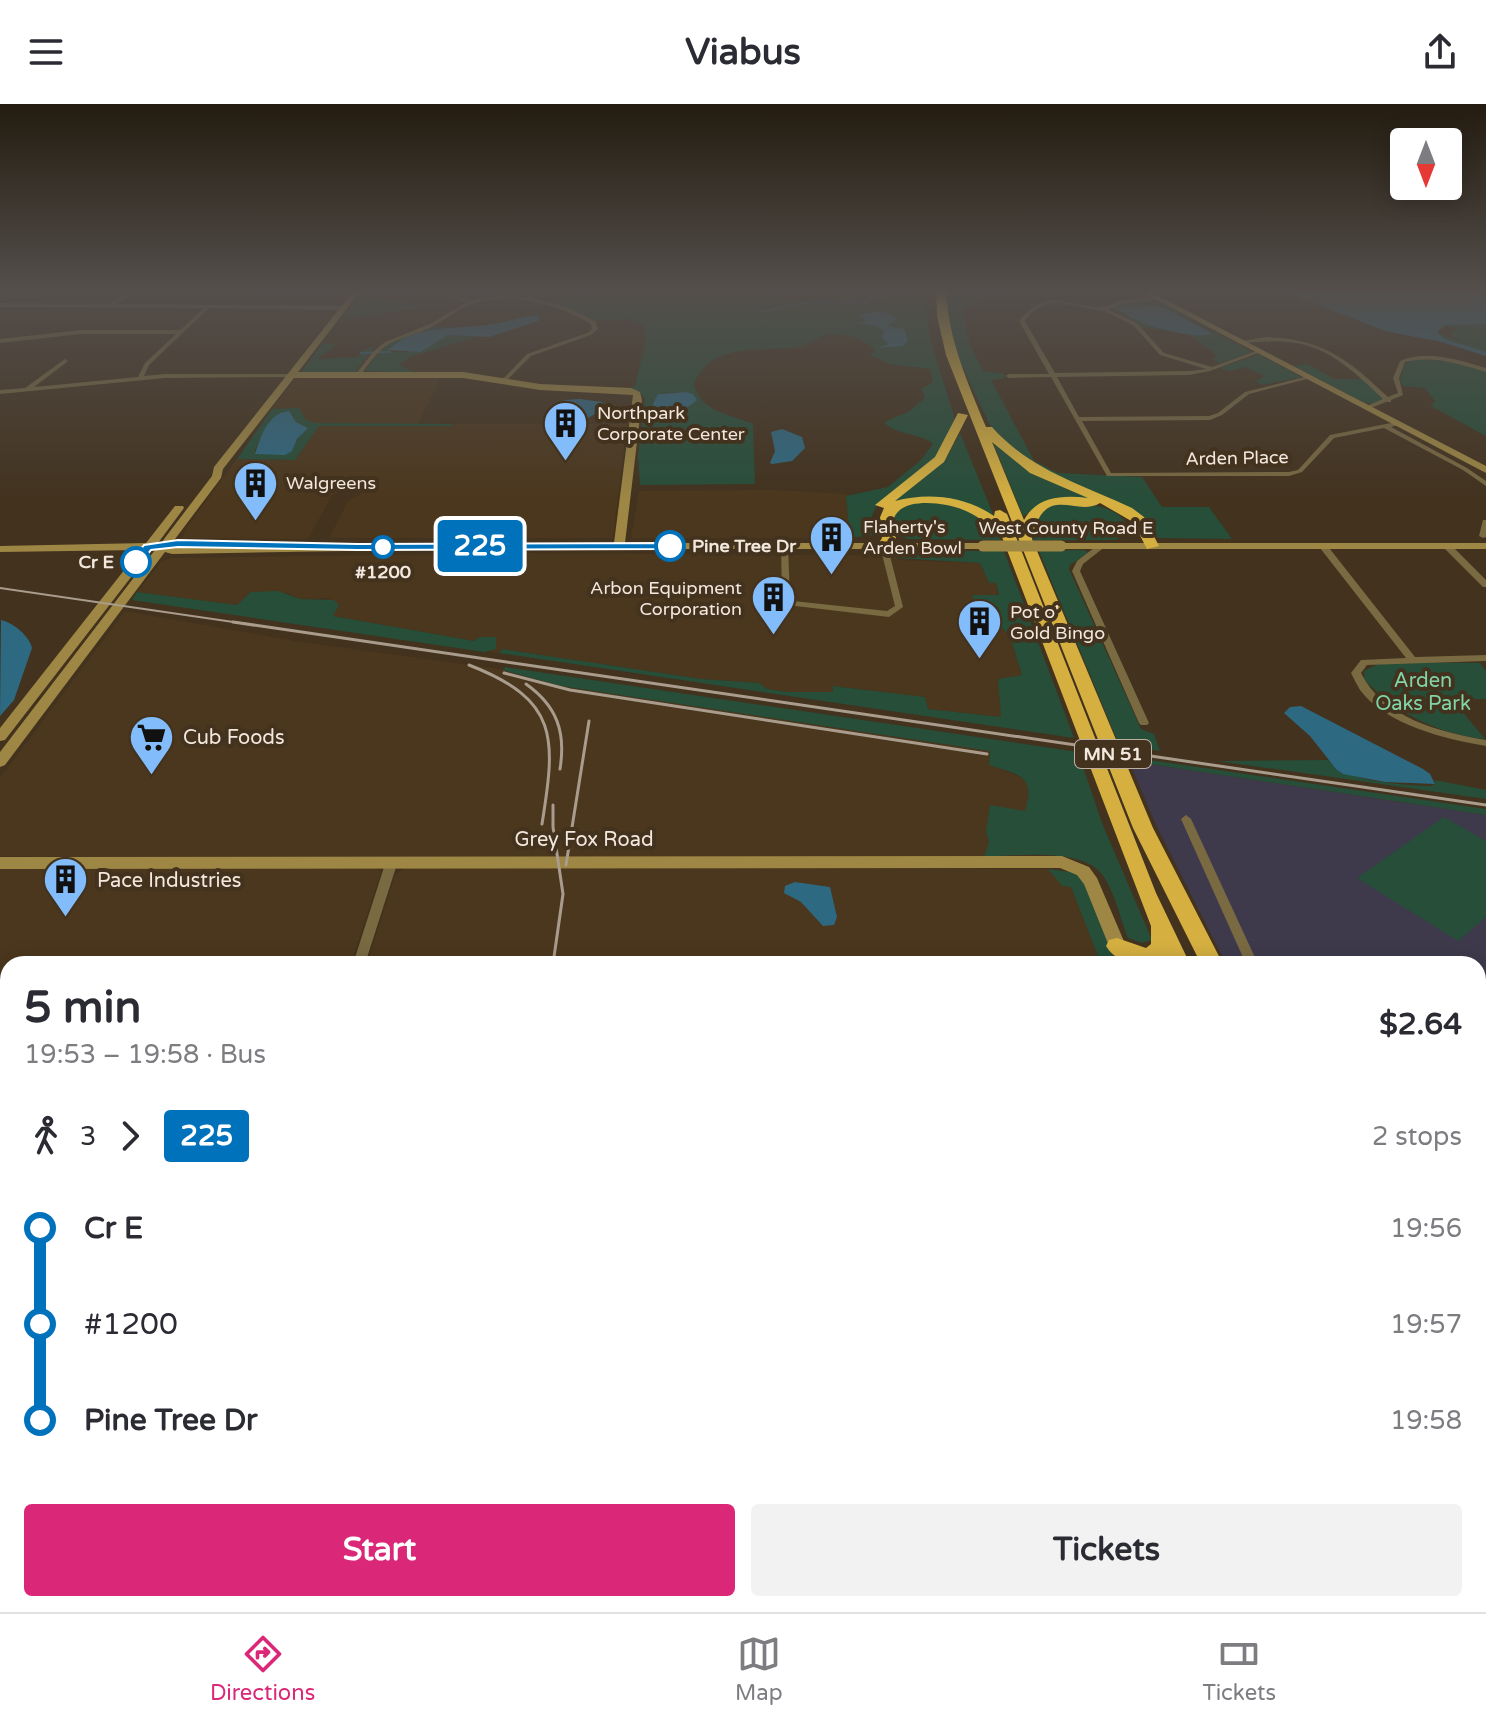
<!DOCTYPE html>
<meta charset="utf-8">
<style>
:root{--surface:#fff;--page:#f2f2f3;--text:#2b2b33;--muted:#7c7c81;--line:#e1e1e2;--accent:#db2777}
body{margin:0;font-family:"Varela Round",sans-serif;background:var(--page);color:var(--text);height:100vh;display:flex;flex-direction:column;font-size:30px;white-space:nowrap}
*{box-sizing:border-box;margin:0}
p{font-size:26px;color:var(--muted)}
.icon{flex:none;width:44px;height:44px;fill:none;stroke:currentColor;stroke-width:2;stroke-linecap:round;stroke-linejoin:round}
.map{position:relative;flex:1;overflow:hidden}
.panel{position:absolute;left:0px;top:852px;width:1486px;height:656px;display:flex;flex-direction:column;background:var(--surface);border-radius:24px 24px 0 0;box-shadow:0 4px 20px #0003}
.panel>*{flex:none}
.badge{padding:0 16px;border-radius:6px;font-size:28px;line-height:52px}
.needle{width:52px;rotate:180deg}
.buttons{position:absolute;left:1390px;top:24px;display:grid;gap:16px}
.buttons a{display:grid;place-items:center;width:72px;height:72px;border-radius:8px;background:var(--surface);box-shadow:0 4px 20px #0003;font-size:40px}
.map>.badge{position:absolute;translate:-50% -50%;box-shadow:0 0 0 4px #fff}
.legs{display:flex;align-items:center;gap:12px;height:88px;padding:0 24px;font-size:26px}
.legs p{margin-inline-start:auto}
.overview{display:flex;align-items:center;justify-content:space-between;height:136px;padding:0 24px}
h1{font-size:44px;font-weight:800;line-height:60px}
.primary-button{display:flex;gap:16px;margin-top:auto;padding:16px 24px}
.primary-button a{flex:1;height:92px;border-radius:8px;background:var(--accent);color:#fff;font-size:32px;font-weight:800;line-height:92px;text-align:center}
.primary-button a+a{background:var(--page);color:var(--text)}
ul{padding:0 24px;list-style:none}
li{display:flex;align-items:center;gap:28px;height:96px;font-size:30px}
li i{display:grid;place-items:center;width:12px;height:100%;margin:0 10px;background:currentColor}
li i::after{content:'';width:20px;height:20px;margin:-10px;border:6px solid;border-radius:50%;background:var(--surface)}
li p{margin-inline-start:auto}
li:first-child i{background:linear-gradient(#0000 50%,currentColor 0)}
li:last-child i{background:linear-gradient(currentColor 50%,#0000 0)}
header{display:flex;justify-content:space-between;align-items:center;height:104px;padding:0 24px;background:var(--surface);font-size:36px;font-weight:800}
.menu{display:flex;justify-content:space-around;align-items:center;height:112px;border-top:2px solid var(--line);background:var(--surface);font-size:22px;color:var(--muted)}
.menu a{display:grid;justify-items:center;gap:4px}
.menu .active{color:var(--accent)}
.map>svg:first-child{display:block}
.built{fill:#4b371d}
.education{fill:#3e3a4c}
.green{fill:#264e39;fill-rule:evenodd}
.water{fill:#2e6982}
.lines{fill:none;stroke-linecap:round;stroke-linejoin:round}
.stream{stroke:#2e6982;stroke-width:2}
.street{fill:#796a42;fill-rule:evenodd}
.secondary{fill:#9e8744;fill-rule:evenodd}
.highway{fill:#d5b041;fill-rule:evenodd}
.rail-far1{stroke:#a99c8d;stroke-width:2}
.rail{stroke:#a99c8d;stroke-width:3}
.secondary-bridge{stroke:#9e8744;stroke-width:11}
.line-1{fill:#0072bc;stroke:#fff;stroke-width:2}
.stop-1-dot{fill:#fff;stroke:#0072bc;stroke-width:4}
.labels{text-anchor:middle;stroke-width:8;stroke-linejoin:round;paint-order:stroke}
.far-poi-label{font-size:18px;fill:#f3e8dd;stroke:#42321e;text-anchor:start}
.far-street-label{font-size:18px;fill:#f3e8dd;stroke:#42321e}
.far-stop-label{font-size:18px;font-weight:bold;fill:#f3e8dd;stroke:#42321e;text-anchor:start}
.shield{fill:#42321e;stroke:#beb1a4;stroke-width:2}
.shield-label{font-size:18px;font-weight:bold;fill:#f3e8dd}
.park-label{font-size:20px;fill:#82d4a7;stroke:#42321e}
.poi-label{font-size:20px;fill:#f3e8dd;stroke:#42321e;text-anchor:start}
.street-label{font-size:20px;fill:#f3e8dd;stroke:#42321e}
</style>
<header><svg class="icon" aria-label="menu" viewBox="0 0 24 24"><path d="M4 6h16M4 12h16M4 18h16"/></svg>Viabus<svg class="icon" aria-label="share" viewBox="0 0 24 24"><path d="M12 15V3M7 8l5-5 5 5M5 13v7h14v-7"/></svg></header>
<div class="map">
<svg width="1486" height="1508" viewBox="0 0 1486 1508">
<rect width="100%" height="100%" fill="#42321e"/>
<g class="built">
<polygon points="301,273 441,273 418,320 315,319 272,305 295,275"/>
<polygon points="452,320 627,320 613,434 329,434 348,397 360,391 357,387 349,385 333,390 308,435 182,434 187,423 237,355 295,356 319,322 450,322"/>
<polygon points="773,386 848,390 846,392 850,434 631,434 639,387"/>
<polygon points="510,449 874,451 895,451 898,456 980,459 989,479 996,479 1004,525 1011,536 1022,572 998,575 1002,613 928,605 925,593 834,582 833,588 787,588 767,585 759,579 702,575 502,545 499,549 487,548 494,546 474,537 333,512 329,494 300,495 287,489 237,501 137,488 161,458 171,454"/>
<polygon points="125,507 295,537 513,567 561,582 990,647 989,661 1018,672 1026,677 1031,688 1026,708 986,728 989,738 984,753 0,752 0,674"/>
<polygon points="406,763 1048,765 1071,783 1101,860 367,860 395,771"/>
<polygon points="0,765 378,765 381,768 351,860 8,860 8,1500 139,1500 137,1508 0,1508"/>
<polygon points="165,1500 1134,1500 1129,1508 163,1508"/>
<polygon points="1195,1500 1299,1500 1305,1508 1202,1508"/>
</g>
<polygon class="education" points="1129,657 1486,711 1486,1376 1478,1358 1478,860 1226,860 1155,719"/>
<g class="green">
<polygon points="365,185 379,185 379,193 384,196 426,203 342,215"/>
<path d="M591,185h163l44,13 35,-7 92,-6 4,47 25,80 1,16 -10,19 -69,56 -4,9 1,19 -23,3 -4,-42 42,-9 33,-27 12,-16c-11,-11 -39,-9 -49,-22l24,-10 17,-14 -4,-9 12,-7 -3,-13 -40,-5 -20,-9 5,-5c-10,-12 -38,-19 -53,-14 -8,3 -13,9 -23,11 -36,5 -88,-6 -105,37 6,28 36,30 59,40l2,60 -115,1 -2,-29 7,-57 -5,-7 -10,-4 5,-2c3,-18 14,-44 8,-61l-14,-6 -33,1 -49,-18zM686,288l7,2 4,6 -18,11 -24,1 -2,-8 8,-11z"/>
<polygon points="946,185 967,185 964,190 984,196 962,205 970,241 983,267 1004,270 1006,274 991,276 1034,357 1058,369 1142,373 1162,403 1209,403 1232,435 1158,434 1140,414 1041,370 994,330 954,244 947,216"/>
<polygon points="1153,196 1157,197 1252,248 1219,260 1213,255 1217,251 1188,229 1209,232 1212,228 1164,203 1131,200 1125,210 1164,226 1142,224 1114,205 1122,200"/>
<polygon points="1470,219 1486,220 1486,248 1444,235 1437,228 1459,237 1450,230 1458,225 1444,221"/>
<path d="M435,222l11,1 -46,14 -10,11h31l27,-17 28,2 -60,18 -17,9 15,9 -49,-2c24,-35 33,-30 70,-45z"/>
<polygon points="323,239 336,241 317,255 358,253 361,247 376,241 355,268 301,268"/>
<polygon points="1257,251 1260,251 1301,273 1263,281 1255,278 1264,272 1245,263 1231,267 1219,264"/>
<polygon points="1416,255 1448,257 1486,267 1486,332 1431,302 1435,297 1425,284 1404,282 1400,277 1404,260"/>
<polygon points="1308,260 1334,275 1363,275 1385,295 1374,300 1363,298 1294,262"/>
<path d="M299,304l7,12 9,3 137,1 -1,2h-132l-24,34 -58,-1 35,-50zM291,309l5,9 11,5 -11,15 -42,10 16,-32z"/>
<polygon points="960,329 995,415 948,395 890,398 944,358"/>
<path d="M992,336l29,25 78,38c-27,-5 -54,0 -76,13z"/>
<polygon points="927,397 970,404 999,431 1001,436 909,435 895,431 890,414 906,401"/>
<path d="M1054,400c30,0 67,-3 78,31l-18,5h-81l-1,-21z"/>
<polygon points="1084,446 1088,449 1070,461 1069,465 1141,625 1154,630 1160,647 1119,641 1039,447"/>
<polygon points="905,447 1004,447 1074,634 499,549 502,545 702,575 759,579 767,585 787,588 833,588 833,582 925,593 928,605 1001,613 998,575 1022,571 1011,536 1004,525 980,522 972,491 999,491 996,479 989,479 980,459 895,454 895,451"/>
<polygon points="278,487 300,495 334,496 339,501 333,512 474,537 480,533 496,533 496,545 484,548 132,496 137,488 237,501 251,488"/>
<path d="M1382,558l98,1 6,8v28h-34l33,40c-46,-5 -89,-25 -121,-60v-8z"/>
<path d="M505,563l573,85 24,71 50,117 -10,3 -14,-5c-8,-20 -14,-49 -27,-65 -22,-26 -87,-17 -117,-16l5,-15 -3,-10 4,-27 35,6c11,-36 -6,-36 -36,-46l1,-14 -429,-65 -58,-16z"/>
<polygon points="1129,653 1486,705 1486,711 1129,657"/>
<path d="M1328,656c17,22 76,25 103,26l4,-2v-4l51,10v9l-268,-38z"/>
<polygon points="1444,713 1486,737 1486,813 1458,837 1357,774"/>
<polygon points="1048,765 1077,769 1087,783 1116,860 1101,860 1071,783 1062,782"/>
<polygon points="1478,917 1486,918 1486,1051 1478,1049"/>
</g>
<g class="water">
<polygon points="1278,185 1486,185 1486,220 1445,221 1437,228 1444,235 1486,248 1486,252 1442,238 1385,227"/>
<path d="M1131,200l33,3 49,27c-22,6 -80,-10 -96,-26z"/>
<polygon points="880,207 898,214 887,222 904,225 908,236 903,242 878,244 888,240 882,233 884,227 877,222 857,219 866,217 859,211"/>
<path d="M537,211l3,3 -2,3 -49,16 -41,-2 -27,17 -33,-2c29,-27 69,-20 105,-26 15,-2 29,-8 44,-9z"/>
<path d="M686,288l7,2 4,6c-11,10 -28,16 -42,12l-2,-8 5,-10z"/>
<polygon points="580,295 602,298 605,304 588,314 567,314 559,301 565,296"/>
<path d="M289,307l7,11 12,6 -11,11 -5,12 -7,4 -30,-1c6,-17 12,-41 34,-43z"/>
<polygon points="782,325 802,333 805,344 792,357 772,360 770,359 775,347 771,328"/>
<path d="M1,516c13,3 28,16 31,28l-18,52 -14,16z"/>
<polygon points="1301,602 1423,665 1430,670 1435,680 1385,678 1343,670 1336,665 1310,632 1284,609 1290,603"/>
<polygon points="795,778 830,783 837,813 834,821 823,822 801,798 784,789 785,782"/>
</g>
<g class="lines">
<g class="stream">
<polyline points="760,208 811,198 866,199 867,195 888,194"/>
<polyline points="361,249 390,248"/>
</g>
<g class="street">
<polygon points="143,185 152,185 126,194 116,200 344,202 347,204 344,206 209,204 149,261 144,272 165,270 293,270 293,272 291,273 165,274 0,290 0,286 25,284 65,255 68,257 67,258 34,283 138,273 145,259 176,230 81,230 0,239 0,235 81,226 180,226 204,204 0,203 0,199 109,200 122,192"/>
<path d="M416,185h10l47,11 27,-4 25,2 12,-9h6l-13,9c24,4 45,12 66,24l2,7 -7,6 -60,21 -27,27 -2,-1v-2l25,-26 60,-21 5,-4 -1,-5c-33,-20 -80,-33 -119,-20 -15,5 -28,17 -43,24 -13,7 -27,9 -40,16 -12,7 -21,21 -29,32h-4l-1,-1 18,-23 12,-10 45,-18 37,-22z"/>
<polygon points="819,185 825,185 832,190 827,191"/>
<path d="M1157,192l2,3 -35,5 -15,6 28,13 27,30 48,14 44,-16 5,1 -51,19 -21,4 -132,2 22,40 130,-1 9,-3 27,-21 63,-16 3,2 -62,16 -27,21 -12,5 -128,1 29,52 178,-1 9,-2 32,-35 66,-13 2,1v2l-7,2 76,41 19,13v5l-23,-16 -79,-42 -50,10 -32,34 -13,4h-182l-56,-99 -42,1 -3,-2 3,-2h40l-30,-53c28,-35 46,-14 82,-14 7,0 11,-4 18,-6 12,-3 25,-3 38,-5zM1058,199l46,8 29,14 27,30 46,14 -17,2 -134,2 -30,-52c9,-12 17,-17 33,-18z"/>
<path d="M1265,233c57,1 83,22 123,60l10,-4 -5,-15 7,-17c27,-12 59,-1 86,7v4c-26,-8 -53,-17 -81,-10l-6,16 4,17 -12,5v2h-5l-20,8 -3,-2 1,-1 19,-8c-49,-47 -73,-65 -143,-55l-3,-2z"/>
<polygon points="1483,416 1486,416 1486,433 1483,434 1479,432"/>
<polygon points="781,440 788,442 790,494 793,497 887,507 895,502 880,442 887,440 903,503 889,513 787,501 782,494"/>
<polygon points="1099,440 1106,442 1083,460 1080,467 1149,619 1147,621 1141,621 1139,619 1072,467 1077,457"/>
<path d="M1320,440h6l89,113 71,-2v6l-119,4 -6,8c22,45 79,59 125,67v6c-41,-7 -100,-21 -126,-56 -3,-5 -6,-11 -9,-17l10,-13 45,-2 -86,-110z"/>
<polygon points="1444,440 1450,440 1486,476 1486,483 1483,483 1444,444"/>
<polygon points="1186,711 1191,715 1258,860 1246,860 1181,715"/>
<polygon points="392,753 398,757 365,860 353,860 386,757"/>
<polygon points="1478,1056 1486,1059 1486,1071 1478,1068"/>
<polygon points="142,1500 160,1500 157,1508 139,1508"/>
</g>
<g class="secondary">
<path d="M355,185h7l-64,83h165l77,12 91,4 9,4 2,8 -17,143h358l6,3 -6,3h-519l-292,5 -7,-2 -160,213 -5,2v-15l155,-202h-3l-147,190 -5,1v-13l140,-178 -140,2v-6l146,-3 29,-37h8l1,2 -26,35h3l51,-67 2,-9zM294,274h169l77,12 93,5 -19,148 -440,5 -2,-5 49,-65 2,-9z"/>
<polygon points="1136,185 1145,185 1486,362 1486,369"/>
<polygon points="1486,439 1486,445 1061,445 1055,442 1061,439"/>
<polygon points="1062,752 1089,763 1097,774 1126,842 1123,847 1111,847 1084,780 1077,771 1060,764 0,765 0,753"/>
</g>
<g class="highway">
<path d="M936,185h10c2,50 21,92 40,138h6c38,43 89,57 140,81l12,9 15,29 -12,3 -14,-27 -33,-19c-24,15 -56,-22 -68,36l121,289 70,136h-22l-68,-136 -187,-473 -9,-39zM992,338l38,31 58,25c-25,-3 -51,-2 -64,22z"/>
<path d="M958,309l10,2 -24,47 -49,39c33,-9 70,-5 99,15l1,-5 5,-1 7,4 149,379 34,71h-22l-3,-7c-17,14 -48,8 -59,-11l3,-6 8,-2 29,10 5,-4v-18l-149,-389c-11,-10 -22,-20 -36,-26 -24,-11 -87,-17 -70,27l-7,11 -12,-3 5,-8 -4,-16 6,-14 -9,-3 60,-48z"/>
<polygon points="1478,1397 1486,1400 1486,1446 1478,1443"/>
<polygon points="1438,1500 1472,1500 1475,1508 1441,1508"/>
</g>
<polyline class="rail-far1" points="0,484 247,520"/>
<g class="rail">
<polyline points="233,518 1486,701"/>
<path d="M469,561c90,35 87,72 73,159"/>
<polyline points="504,569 570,586 987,650"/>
<path d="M526,580c31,22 40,48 34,85"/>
<polyline points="553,701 553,723 563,790 553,860"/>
<polyline points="566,761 589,617"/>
</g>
<polyline class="secondary-bridge" points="983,442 1061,442"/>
</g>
<linearGradient id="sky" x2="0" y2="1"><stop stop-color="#241c10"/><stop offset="0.47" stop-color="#544f4c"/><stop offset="1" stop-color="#544f4c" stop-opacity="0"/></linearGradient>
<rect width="1486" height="397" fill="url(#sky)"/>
<polygon class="line-1" points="178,436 358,440 670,439 675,442 670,445 358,446 178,443 151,446 140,460 131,458 144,441"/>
<defs>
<symbol id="building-pin" viewBox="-11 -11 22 30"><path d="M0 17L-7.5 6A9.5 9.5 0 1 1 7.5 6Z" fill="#83bcfb" stroke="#42321e"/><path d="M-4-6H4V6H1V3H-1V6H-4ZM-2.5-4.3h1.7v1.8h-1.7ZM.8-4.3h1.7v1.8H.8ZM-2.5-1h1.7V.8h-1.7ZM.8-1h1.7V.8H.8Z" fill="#111"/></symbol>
<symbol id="supermarket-pin" viewBox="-11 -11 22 30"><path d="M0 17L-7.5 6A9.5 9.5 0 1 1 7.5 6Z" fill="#83bcfb" stroke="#42321e"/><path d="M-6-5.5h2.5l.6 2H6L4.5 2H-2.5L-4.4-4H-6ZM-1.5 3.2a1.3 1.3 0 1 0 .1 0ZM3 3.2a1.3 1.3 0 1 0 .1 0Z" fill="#111"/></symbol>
</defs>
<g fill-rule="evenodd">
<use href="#building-pin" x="540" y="294" width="51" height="69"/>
<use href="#building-pin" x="230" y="354" width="51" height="69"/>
<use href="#building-pin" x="806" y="408" width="51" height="69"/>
<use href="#building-pin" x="748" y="468" width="51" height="69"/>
<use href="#building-pin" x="954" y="492" width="51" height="69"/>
<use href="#supermarket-pin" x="126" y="608" width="51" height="69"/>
<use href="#building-pin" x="40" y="750" width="51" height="69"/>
</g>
<g class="stop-1-dot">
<circle cx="670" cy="442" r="14"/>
<circle cx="383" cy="443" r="10"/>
<circle cx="136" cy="458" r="14"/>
</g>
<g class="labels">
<g class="far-poi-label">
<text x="597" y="315">Northpark<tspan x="597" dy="21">Corporate Center</tspan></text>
<text x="286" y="385">Walgreens</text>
<text x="863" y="429">Flaherty's<tspan x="863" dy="21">Arden Bowl</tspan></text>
<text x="742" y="490" text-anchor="end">Arbon Equipment<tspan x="742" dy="21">Corporation</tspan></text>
<text x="1010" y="514">Pot o'<tspan x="1010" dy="21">Gold Bingo</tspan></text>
</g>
<g class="far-street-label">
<text transform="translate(1237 354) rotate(-1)" y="6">Arden Place</text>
<text x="1066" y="430">West County Road E</text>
</g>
<g class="far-stop-label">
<text x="692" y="448">Pine Tree Dr</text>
<text x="114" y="464" text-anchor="end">Cr E</text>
<text x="383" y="474" text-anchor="middle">#1200</text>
</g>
<rect class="shield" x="1075" y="636" width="76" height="28" rx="6"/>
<g class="shield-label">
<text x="1113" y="656">MN 51</text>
</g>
<g class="park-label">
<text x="1423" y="583">Arden<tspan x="1423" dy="23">Oaks Park</tspan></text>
</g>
<g class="poi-label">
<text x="183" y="640">Cub Foods</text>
<text x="97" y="783">Pace Industries</text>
</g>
<g class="street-label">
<text x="584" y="742">Grey Fox Road</text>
</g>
</g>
</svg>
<div class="buttons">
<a><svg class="needle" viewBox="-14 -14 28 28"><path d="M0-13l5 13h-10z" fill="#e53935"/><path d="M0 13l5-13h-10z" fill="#7c7c81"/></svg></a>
</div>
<b class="badge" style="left:480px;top:442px;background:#0072bc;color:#fff">225</b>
<section class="panel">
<div class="overview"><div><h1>5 min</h1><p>19:53 – 19:58 · Bus</p></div><b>$2.64</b></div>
<div class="legs"><svg class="icon" aria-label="walk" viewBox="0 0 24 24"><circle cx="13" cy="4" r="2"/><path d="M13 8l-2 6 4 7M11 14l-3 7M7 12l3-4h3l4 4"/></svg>3<svg class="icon" aria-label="forward" viewBox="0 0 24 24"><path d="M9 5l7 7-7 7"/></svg><b class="badge" style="background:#0072bc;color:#fff">225</b><p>2 stops</p></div>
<ul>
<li><i style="color:#0072bc"></i><b>Cr E</b><p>19:56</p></li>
<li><i style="color:#0072bc"></i><span>#1200</span><p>19:57</p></li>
<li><i style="color:#0072bc"></i><b>Pine Tree Dr</b><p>19:58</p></li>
</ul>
<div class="primary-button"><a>Start</a><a>Tickets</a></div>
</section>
</div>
<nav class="menu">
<a class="active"><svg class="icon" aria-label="directions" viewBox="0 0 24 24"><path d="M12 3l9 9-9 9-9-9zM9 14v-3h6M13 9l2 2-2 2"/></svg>Directions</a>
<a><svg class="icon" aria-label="map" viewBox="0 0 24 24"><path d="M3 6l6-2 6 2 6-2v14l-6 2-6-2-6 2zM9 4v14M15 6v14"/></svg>Map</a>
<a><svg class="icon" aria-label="tickets" viewBox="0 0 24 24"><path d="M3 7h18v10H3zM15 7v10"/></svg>Tickets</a>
</nav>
